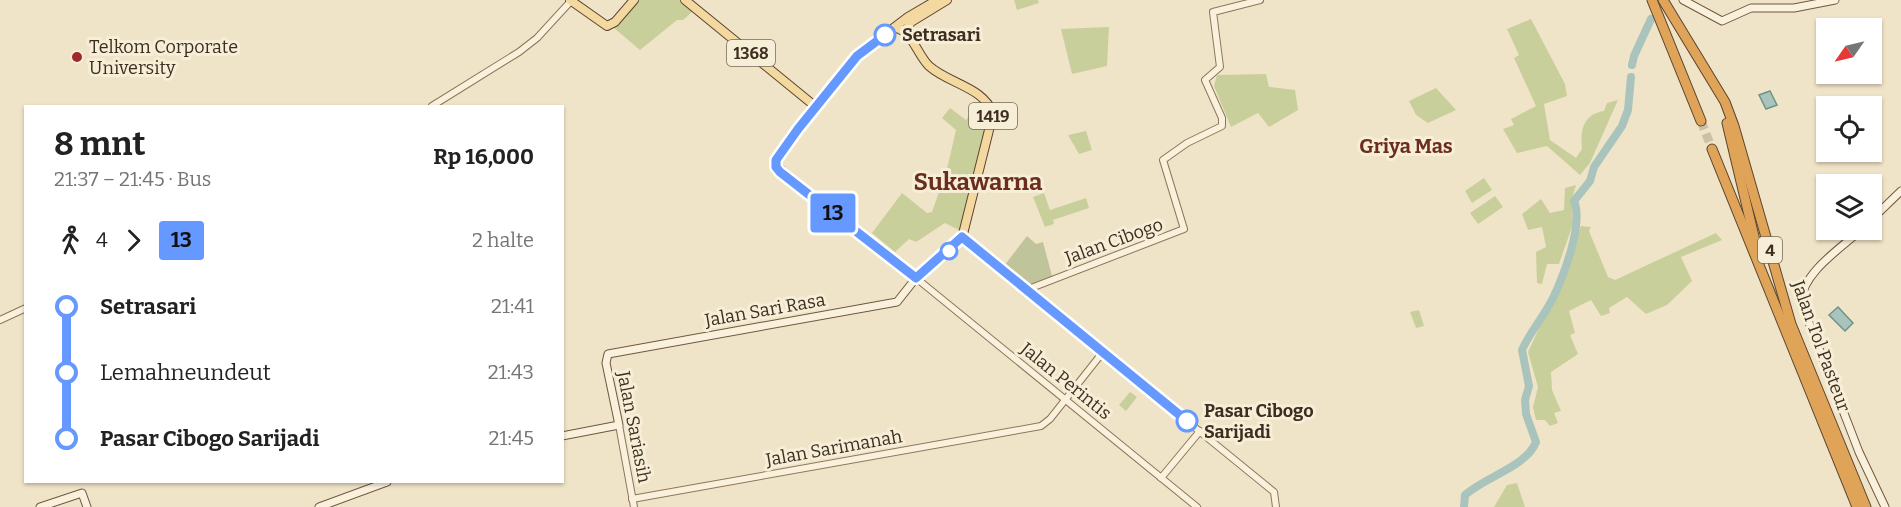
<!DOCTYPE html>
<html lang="id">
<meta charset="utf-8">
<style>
:root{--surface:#fff;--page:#f2f2f2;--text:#222;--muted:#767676}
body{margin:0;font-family:Bitter,serif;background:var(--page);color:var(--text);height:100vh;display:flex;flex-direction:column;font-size:22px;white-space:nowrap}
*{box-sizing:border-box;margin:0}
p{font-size:20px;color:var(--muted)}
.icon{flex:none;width:33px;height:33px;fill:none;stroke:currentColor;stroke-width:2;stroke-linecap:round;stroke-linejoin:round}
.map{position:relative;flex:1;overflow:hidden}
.drawer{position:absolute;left:24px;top:105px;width:540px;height:378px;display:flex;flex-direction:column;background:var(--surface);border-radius:0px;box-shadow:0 2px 4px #0004}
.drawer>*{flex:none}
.badge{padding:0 12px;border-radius:4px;font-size:21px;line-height:39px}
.needle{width:39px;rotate:236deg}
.fabs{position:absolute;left:1816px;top:18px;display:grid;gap:12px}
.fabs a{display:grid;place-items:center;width:66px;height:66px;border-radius:0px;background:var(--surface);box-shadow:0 2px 4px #0004;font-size:30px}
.map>.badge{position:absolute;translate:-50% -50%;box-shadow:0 0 0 3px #fff}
.legs{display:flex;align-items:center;gap:9px;height:66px;padding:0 30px;font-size:20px}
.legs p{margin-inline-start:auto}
.overview{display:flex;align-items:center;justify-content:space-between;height:102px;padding:0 30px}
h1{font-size:33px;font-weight:700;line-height:45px}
ul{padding:0 30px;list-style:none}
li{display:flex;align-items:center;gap:21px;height:66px;font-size:22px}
li i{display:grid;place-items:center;width:9px;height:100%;margin:0 8px;background:currentColor}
li i::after{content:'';width:15px;height:15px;margin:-8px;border:4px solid;border-radius:50%;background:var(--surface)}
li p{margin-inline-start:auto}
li:first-child i{background:linear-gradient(#0000 50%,currentColor 0)}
li:last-child i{background:linear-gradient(currentColor 50%,#0000 0)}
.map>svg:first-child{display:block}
.green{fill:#c9cf9b}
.cemetery{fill:#bfc49a}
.water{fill:#a9c4bc;stroke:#6f938a;stroke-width:1.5}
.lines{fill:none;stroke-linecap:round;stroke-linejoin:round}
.river{stroke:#a9c4bc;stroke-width:8}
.motorway-tunnel{stroke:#ccc0a6;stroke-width:9;stroke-dasharray:9 4.5;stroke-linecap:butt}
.tertiary-casing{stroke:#8d765c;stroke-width:8}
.secondary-casing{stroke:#6f573f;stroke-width:9}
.primary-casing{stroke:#5b4430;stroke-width:10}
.motorway-casing{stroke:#5b4430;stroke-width:11}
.tertiary{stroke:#faf1dc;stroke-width:6}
.secondary{stroke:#faf1dc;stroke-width:7}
.primary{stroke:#f3d9a0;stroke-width:8}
.motorway{stroke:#e0a458;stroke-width:9}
.line-1-casing{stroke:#fff;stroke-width:14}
.line-1{stroke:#69f;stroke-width:9}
.stop-1-dot{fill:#fff;stroke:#69f;stroke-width:3}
.poi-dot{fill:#9e2a2b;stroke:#f7eed8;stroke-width:2}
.labels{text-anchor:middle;stroke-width:6;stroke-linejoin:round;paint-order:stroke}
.shield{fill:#f7eed8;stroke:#756857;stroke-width:1.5}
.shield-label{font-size:16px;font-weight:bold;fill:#3d2e20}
.stop-label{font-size:18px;font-weight:bold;fill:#3d2e20;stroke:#f7eed8;text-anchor:start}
.poi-label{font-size:18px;fill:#3d2e20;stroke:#f7eed8;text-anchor:start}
.street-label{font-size:18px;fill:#3d2e20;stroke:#f7eed8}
.neighbourhood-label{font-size:20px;font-weight:bold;fill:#6b2e1e;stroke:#f7eed8}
.district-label{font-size:24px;font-weight:bold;fill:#6b2e1e;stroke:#f7eed8}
</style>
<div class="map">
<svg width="1901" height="507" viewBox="0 0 1901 507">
<rect width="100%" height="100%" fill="#f0e4c8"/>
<g class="green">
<polygon points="637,0 680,0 693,11 683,20 677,20 640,50 614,28"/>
<polygon points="1014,0 1038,0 1039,3 1017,10"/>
<path d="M1531,19l34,65 2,12 -23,8 6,36 26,18 6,-9c-2,-18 1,-35 22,-38l3,-8 11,-3 -28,63 -10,12 -33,-29 -30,7 -14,-24 11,-4 -3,-6 25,-13 -22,-48 5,-3 -12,-26z"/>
<polygon points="1109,27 1107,66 1072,74 1061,29"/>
<polygon points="1266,74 1269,87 1295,90 1298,110 1269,127 1258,113 1231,127 1214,86 1217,75"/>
<polygon points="1436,88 1456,110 1428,123 1416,115 1409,101"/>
<polygon points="977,105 986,109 987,123 961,231 945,223 916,242 909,239 895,252 872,233 902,193 927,213 932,212 947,169 956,130 942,118 950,108 966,120"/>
<polygon points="1086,131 1092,150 1079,154 1068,135"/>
<polygon points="1484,178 1492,190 1472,203 1465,191"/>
<polygon points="1576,185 1572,199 1573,224 1559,264 1547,264 1542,284 1537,283 1536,252 1546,247 1542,227 1528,230 1522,214 1541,199 1550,213 1564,210 1565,188"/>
<polygon points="1044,193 1050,210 1086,198 1089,208 1053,220 1054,224 1045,227 1033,197"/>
<polygon points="1495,196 1503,207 1478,224 1470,213"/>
<polygon points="1581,226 1591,227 1589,231 1608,277 1615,280 1716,233 1722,240 1681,257 1692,281 1667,305 1646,314 1627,297 1609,308 1610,313 1601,316 1591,300 1569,311 1575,333 1570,335 1578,354 1551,372 1552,390 1561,411 1554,413 1558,423 1550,426 1545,420 1536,420 1533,407 1538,387 1528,352 1557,289"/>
<polygon points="1419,310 1424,326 1416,328 1410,312"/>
<polygon points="1130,392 1137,397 1126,411 1119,405"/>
<polygon points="1517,483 1525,507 1494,507 1507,485"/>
</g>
<polygon class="cemetery" points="1027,236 1036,244 1043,242 1052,276 1029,285 1004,266"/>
<g class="water">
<polygon points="1770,91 1777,105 1766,109 1759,95"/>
<polygon points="1838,307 1853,323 1845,331 1829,315"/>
</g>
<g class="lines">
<g class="river">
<polyline points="1632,65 1634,56 1651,19"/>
<path d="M1464,507l1,-12c20,-18 62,-29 71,-53l-10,-28 -1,-14 4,-14 -7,-36c8,-18 22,-34 31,-52 10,-21 31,-74 21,-97l16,-20 4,-14 28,-41 6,-16 3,-33"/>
</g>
<polyline class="motorway-tunnel" points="1701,121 1712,149"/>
<defs>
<g id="tertiary">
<polyline points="432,106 519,52 537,38 571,1"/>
<polyline points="962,238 1274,492 1276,507"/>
<polyline points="916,278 1197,507"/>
<polyline points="1026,290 1184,229 1163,160 1187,143 1222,126 1222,118 1205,80 1220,67 1213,12 1260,0"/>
<polyline points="0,320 26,308"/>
<polyline points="619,425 634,507"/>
<polyline points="1161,478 1200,431"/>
<polyline points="632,499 1041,426 1050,419 1103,352"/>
</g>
<g id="secondary">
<polyline points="1683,0 1722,21 1751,8 1794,8 1835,0"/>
<polyline points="1872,219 1901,191"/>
<path d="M1861,230c-20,18 -59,43 -60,72l58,150 26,55"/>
<polyline points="562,436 619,425 606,363 608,354 897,302 916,278"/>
<polyline points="40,507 82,493 87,507"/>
<polyline points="319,507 387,482"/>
</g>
<g id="primary">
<polyline points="570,0 607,26 615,22 634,0"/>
<polyline points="685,0 816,107"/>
<path d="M896,28c16,3 22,28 33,38 20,18 55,21 64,48l-31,124 -46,40 -131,-103 -10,-12 23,-34 59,-73 51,-39 29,-17"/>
<polyline points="905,32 911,22 947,0"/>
</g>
<g id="motorway">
<polyline points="1652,0 1701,121"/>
<polyline points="1663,0 1725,102 1734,126 1791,324 1866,507"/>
<polyline points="1727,123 1758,253"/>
<polyline points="1712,149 1857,507"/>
</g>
</defs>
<use href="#tertiary" class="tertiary-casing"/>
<use href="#secondary" class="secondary-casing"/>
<use href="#primary" class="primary-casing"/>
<use href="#motorway" class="motorway-casing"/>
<use href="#tertiary" class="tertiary"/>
<use href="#secondary" class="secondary"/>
<use href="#primary" class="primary"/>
<use href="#motorway" class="motorway"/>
</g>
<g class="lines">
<defs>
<polyline id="line-1" points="885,35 857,56 798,129 776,160 776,167 780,172 916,278 962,237 1187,421"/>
</defs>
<use href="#line-1" class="line-1-casing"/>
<use href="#line-1" class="line-1"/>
</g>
<g class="stop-1-dot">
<circle cx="885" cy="35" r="10"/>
<circle cx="949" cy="251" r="8"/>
<circle cx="1187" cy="421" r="10"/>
</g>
<circle class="poi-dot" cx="77" cy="57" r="6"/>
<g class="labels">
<g class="shield">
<rect x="727" y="40" width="48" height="26" rx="4.5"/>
<rect x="969" y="103" width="48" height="26" rx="4.5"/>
<rect x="1758" y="237" width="24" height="26" rx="4.5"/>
</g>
<g class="shield-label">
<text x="751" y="59">1368</text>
<text x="993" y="122">1419</text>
<text x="1770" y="256">4</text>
</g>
<g class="stop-label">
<text x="902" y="41">Setrasari</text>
<text x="1204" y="417">Pasar Cibogo<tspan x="1204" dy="21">Sarijadi</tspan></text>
</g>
<g class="poi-label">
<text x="89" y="53">Telkom Corporate<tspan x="89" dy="21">University</tspan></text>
</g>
<g class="street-label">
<text transform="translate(1114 241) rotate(-20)" y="6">Jalan Cibogo</text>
<text transform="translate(765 310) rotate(-10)" y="6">Jalan Sari Rasa</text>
<text transform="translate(1821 346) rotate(70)" y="6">Jalan Tol Pasteur</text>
<text transform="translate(1066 381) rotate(39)" y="6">Jalan Perintis</text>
<text transform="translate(634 427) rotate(79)" y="6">Jalan Sariasih</text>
<text transform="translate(834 448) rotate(-10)" y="6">Jalan Sarimanah</text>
</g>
<g class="neighbourhood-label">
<text x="1406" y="153">Griya Mas</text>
</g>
<g class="district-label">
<text x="978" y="190">Sukawarna</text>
</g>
</g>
</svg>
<div class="fabs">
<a><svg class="needle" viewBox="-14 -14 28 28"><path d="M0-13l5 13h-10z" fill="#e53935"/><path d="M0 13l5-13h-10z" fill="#767676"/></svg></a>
<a><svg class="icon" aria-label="locate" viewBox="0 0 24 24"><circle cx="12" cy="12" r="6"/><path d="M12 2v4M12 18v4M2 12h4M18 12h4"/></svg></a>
<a><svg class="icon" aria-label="layers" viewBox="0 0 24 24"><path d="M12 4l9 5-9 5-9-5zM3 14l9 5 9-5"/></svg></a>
</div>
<b class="badge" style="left:833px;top:213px;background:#69f;color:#111">13</b>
<section class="drawer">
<div class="overview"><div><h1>8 mnt</h1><p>21:37 – 21:45 · Bus</p></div><b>Rp 16,000</b></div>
<div class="legs"><svg class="icon" aria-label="walk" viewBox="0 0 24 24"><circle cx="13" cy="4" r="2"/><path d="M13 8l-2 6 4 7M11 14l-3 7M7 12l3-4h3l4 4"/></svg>4<svg class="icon" aria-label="forward" viewBox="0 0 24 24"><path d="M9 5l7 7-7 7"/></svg><b class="badge" style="background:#69f;color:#111">13</b><p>2 halte</p></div>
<ul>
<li><i style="color:#69f"></i><b>Setrasari</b><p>21:41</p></li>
<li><i style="color:#69f"></i><span>Lemahneundeut</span><p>21:43</p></li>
<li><i style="color:#69f"></i><b>Pasar Cibogo Sarijadi</b><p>21:45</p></li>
</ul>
</section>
</div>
